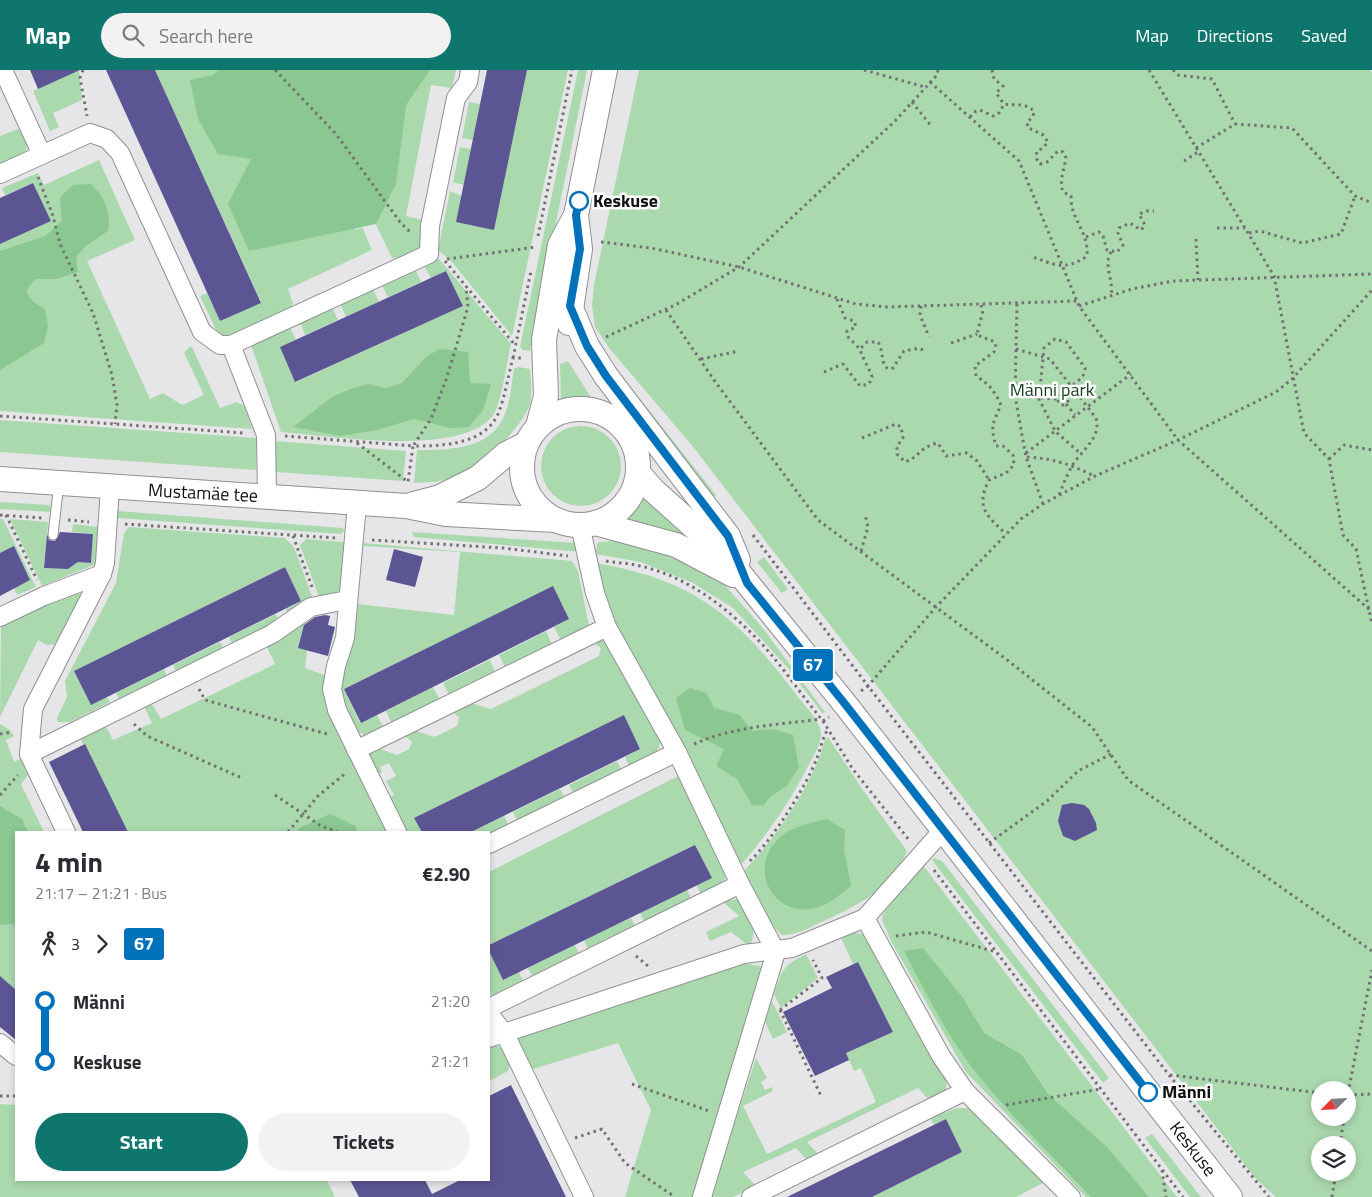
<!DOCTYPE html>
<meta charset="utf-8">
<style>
:root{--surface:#fff;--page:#f2f2f3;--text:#2b2b33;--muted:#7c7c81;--accent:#0f766e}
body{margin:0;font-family:"Titillium Web",sans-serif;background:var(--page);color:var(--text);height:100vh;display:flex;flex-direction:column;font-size:19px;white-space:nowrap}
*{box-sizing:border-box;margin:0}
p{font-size:16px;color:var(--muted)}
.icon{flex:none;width:28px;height:28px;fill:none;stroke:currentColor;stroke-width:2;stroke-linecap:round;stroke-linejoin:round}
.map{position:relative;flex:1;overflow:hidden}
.side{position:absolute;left:15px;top:761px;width:475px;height:350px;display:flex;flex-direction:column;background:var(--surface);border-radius:0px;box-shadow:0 2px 8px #0003}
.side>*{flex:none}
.badge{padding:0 10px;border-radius:4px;font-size:18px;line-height:32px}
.needle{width:32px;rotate:246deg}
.controls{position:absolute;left:1311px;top:1011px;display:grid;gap:10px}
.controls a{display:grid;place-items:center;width:45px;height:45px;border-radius:50%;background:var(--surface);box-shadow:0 2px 8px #0003;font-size:25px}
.map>.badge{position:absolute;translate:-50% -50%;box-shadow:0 0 0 2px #fff}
.legs{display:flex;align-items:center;gap:8px;height:55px;padding:0 20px;font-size:16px}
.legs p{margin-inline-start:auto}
.head{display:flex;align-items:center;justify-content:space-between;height:85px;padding:0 20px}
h1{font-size:28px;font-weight:700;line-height:38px}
.cta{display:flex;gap:10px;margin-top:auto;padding:10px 20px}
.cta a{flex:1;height:58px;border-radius:30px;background:var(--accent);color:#fff;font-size:20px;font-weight:700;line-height:58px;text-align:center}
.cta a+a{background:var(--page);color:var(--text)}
ul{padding:0 20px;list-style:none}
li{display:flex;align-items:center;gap:18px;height:60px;font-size:19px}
li i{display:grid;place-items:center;width:8px;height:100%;margin:0 6px;background:currentColor}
li i::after{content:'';width:12px;height:12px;margin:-6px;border:4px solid;border-radius:50%;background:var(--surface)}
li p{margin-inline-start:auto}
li:first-child i{background:linear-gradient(#0000 50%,currentColor 0)}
li:last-child i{background:linear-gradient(currentColor 50%,#0000 0)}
header{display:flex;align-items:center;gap:30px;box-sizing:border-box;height:70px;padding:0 25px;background:var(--accent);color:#fff}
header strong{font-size:24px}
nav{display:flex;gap:28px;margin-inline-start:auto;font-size:18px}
.search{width:350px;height:45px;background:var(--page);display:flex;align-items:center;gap:12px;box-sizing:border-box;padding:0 18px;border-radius:28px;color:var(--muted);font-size:19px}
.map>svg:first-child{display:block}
.green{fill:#aad9ae;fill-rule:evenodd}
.forest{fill:#8bc791}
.building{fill:#5b5594}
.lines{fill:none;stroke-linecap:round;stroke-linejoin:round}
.lane-casing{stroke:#909092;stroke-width:11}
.street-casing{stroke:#909092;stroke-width:20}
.secondary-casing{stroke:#909092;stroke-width:26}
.path{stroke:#727273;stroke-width:3;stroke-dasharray:2.5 4;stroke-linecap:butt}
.lane{stroke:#fff;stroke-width:9}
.street{stroke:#fff;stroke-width:18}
.secondary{stroke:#fff;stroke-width:24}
.line-1-casing{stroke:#fff;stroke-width:11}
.line-1{stroke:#0072bc;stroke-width:8}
.stop-1-dot{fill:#fff;stroke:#0072bc;stroke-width:2.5}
.labels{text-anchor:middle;stroke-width:5;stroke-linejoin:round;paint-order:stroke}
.stop-label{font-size:18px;font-weight:bold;fill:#121212;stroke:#fff;text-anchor:start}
.park-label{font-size:18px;fill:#143f1c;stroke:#fff}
.street-label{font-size:18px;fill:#121212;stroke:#fff}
</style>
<header>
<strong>Map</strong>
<div class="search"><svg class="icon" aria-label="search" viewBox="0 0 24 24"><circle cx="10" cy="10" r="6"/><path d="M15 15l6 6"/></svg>Search here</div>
<nav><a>Map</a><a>Directions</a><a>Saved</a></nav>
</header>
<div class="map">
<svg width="1372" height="1127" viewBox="0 0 1372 1127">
<rect width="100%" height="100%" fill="#e6e6e8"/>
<g class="green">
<polygon points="79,0 82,30 53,43 59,57 50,61 33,21"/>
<polygon points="155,0 456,0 452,18 431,15 406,146 423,150 420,181 403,187 392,188 363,128 352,149 356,160 362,157 372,180 288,219 293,234 290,238 234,268 228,268 218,264 200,226 207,223 220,251 261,232"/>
<polygon points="527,0 568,0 512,266 452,192 438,180 450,121 462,126"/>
<polygon points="578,0 587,0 530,281 523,280 520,277"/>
<path d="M639,0h731l2,3v1124h-96l-20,-18 -562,-731 -84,-99 -15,-22 -3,-22 2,-20zM1320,1020h28v28h-28zM1320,1075h28v27h-28z"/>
<polygon points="469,32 480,34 473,70 462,68"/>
<polygon points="18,59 23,61 27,72 26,81 0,98 0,66"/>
<polygon points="460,77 471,79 464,115 453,112"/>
<polygon points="99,90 135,170 87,191 150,329 163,323 182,335 204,325 184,283 189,277 192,277 220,338 237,332 244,336 252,359 0,341 0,174 51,151 33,113 5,125 2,118 38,103 44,115"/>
<path d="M439,189l72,85c-4,16 -9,57 -17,70 -29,44 -164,22 -213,18l-30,-87 39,-18 6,13 -16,7 16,35 167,-76 -17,-35 -15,7 -7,-12z"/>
<polygon points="415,199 421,212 388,227 382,215"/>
<polygon points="373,219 379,232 346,247 340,233"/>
<polygon points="332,237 338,250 305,265 300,252"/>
<polygon points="568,291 592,329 561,330 560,294"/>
<path d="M518,297l12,2c1,11 2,23 0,34 -5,22 -50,65 -71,73 -14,6 -31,6 -45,7l3,-33c28,0 68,0 84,-28 9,-14 10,-36 13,-53z"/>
<polygon points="640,329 716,425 710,430 634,331"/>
<polygon points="0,350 257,368 256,400 0,382"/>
<circle cx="581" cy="396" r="40"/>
<polygon points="275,371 406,381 403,411 275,402"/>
<polygon points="644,424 693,470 676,463 629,451 628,446"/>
<polygon points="0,432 50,435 51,442 0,439"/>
<polygon points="118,441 343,458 344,461 341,464 118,448"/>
<polygon points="0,449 3,449 36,517 17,525 14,518 30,510 14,477 0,483"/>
<polygon points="10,449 48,452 44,498 68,499 78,492 91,493 93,464 72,462 73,454 100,457 96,494 42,516"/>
<polygon points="129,457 285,468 294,477 313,529 289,546 286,539 301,531 285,497 75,601 107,627 110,632 70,652 58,652 57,648 67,627 65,611 116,513 124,463"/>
<polygon points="412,462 577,473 581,482 414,467"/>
<path d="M306,469l37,3c6,13 3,38 -5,50l-19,5 -19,-52z"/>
<polygon points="617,471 660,478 722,512 762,557 825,642 823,644 786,596 733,538 693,513 641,492 595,484 598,472"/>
<polygon points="363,473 572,491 578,501 589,556 562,572 554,557 569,549 553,517 344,619 360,653 377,645 385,660 364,665 352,658 342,637 340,614 354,567 358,534 454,545 460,482 363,476"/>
<polygon points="764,487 788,519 782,523 757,492"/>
<path d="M595,493c98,16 142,53 200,130 8,11 26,28 26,41 0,11 -8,23 -13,32 -18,36 -41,69 -68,100l-132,-252z"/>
<polygon points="77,523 82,525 57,574 47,575 38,570 0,647 1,555 9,547"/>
<polygon points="276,544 280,553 234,577 229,567"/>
<polygon points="306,548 298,578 307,580 305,598 327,606 326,633 390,762 128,762 80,668 105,655 113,670 152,653 144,636 149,633 153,636 161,649 275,594 267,577"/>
<polygon points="546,561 553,577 506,600 499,585"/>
<path d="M602,567l5,3 54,99c-2,18 -16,22 -31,29l-5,-11 15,-8 -16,-34 -209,103 7,14h-18l-17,-33 7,-4 -8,-14 10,-5 -7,-13 -9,4 2,5 -5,3 -8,-20 12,-6 16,6 12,-6 3,-7 -6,-5 3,-5 7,-1 19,6 22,-11 2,-9 -4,-3v-5l16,-6 20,6 108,-53 2,-8 -8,-6z"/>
<polygon points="220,572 225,581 177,604 173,595"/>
<polygon points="490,590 496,604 450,627 443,613"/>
<polygon points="164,599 168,609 121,632 116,623"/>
<polygon points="433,617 441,632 393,656 386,641"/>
<polygon points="0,654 10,660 14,666 6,670 14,692 24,687 30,702 21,714 44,762 16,762 16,920 0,906"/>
<path d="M828,667l37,56 42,58c-16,39 -52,56 -88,72 -12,6 -23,12 -37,12l-13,-13 -26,-50c35,-37 68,-84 82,-132z"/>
<polygon points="617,691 623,703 575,726 569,715"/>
<polygon points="680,705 728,804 721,814 701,824 696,815 711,808 695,775 489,875 489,802"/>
<polygon points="560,719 566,730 519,754 513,742"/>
<polygon points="504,746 510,758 489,768 489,762 471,762"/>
<polygon points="934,788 942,791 946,796 1109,1008 1103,1013 932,790"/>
<polygon points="922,794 1177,1127 1086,1127 966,1002 892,873 882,850 883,844"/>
<polygon points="687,820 691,828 644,851 640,843"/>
<path d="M736,829c13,9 24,34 13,47l-18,-14 -21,9 -4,-9 33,-16 -16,-14z"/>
<polygon points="631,848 635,856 588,879 584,870"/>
<polygon points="853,862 866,865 947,1008 946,1020 929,1030 918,1018 807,1072 818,1084 807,1090 796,1078 743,1102 756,1116 733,1127 710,1127 756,988 767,1008 761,1012 765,1020 772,1017 773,1021 743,1036 767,1084 876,1032 861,998 854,1001 846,983 893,962 858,892 853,894 841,868"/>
<polygon points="575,875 579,884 532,906 528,898"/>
<polygon points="489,881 503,910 519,902 523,911 495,925 489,924"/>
<path d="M806,884l12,24 -37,30 -7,-14c8,-25 9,-28 32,-40z"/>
<polygon points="747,894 760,896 763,899 694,1127 625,1127 651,1040 618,973 533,999 516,968 736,895"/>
<polygon points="772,931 787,962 773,969 765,952"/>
<polygon points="493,975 504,978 511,992 508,1001 489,1011 489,976"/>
<polygon points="0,1034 16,1035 16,1110 327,1110 335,1127 0,1127"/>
<polygon points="957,1038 968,1038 977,1043 1049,1110 1016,1127 872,1127 962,1082 946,1049 934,1055 930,1048"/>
<polygon points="1152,1064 1201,1127 1190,1127 1145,1068"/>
</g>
<g class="forest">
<polygon points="219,0 430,0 406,35 396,114 376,154 249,181 228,134 251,89 218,84 198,49 190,10 213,5"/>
<path d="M91,114c14,14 20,27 17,47l-22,15 -10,11 2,15 -22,7h-21l-9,12 7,11 12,7 3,18 -4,16 -44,27v-119l45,-15 17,-15 -2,-24 13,-12z"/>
<polygon points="440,279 468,282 470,313 491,314 483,340 469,357 450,358 414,349 377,360 341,366 293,357 332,327 351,319 368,314 386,318 402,313 427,286"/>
<polygon points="690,618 707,623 714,638 740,645 752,661 773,659 793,665 799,697 787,716 771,726 763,736 752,735 737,709 716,696 724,679 685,660 676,628"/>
<polygon points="0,736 22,749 28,762 16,762 16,859 13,854 0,855"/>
<polygon points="330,744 356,756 357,762 296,762 301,757"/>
<path d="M827,749l18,11 -1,19 7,37c-8,6 -16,13 -25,18 -48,24 -86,-37 -42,-70 11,-8 30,-12 43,-15z"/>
<path d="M923,878l40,50 21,35 38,22 26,39 59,53 42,50h-58c-39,-41 -81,-82 -117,-127 -28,-36 -49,-79 -70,-119z"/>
</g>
<g class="building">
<polygon points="30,0 80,0 38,19"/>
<polygon points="106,0 155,0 261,233 220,251"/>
<polygon points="487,0 527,0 494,160 456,152"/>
<polygon points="33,113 51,151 0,174 0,128"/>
<polygon points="446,201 463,236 295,312 280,277"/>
<polygon points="60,462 93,464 91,493 78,492 68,499 44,498 47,464 49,470 55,471"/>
<polygon points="14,476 30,510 0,526 0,483"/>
<polygon points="394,479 423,487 415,517 386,510"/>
<polygon points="285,497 301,531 91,635 74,601"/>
<polygon points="553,516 569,549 361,653 344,619"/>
<polygon points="325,545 330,546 328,555 335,557 328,586 298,578 304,555 315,547"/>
<polygon points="624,645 640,679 471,762 422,762 414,748"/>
<polygon points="85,674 128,762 83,762 49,692"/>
<polygon points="1072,733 1084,735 1089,739 1096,753 1097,760 1075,771 1063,766 1058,751 1062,735"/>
<polygon points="695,775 712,808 503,910 489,881 489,875"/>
<polygon points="858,892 893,962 846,983 849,990 815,1006 783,942 832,918 826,907"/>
<polygon points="0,906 16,920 16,970 0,957"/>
<polygon points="511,1015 566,1127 359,1127 350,1110 425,1110 432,1124 460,1110 489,1110 489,1026"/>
<polygon points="946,1049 962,1082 872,1127 787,1127"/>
</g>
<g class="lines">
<defs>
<polyline id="lane" points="53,465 59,413"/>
<g id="street">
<polyline points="3,0 42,85"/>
<polyline points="0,104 90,63 107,69 120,83 202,262 220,275 231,275 266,365 267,427"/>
<polyline points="231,275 429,184 430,156 456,28 468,12 470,0"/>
<polyline points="357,434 345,568 336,596 332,619 337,640 397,762"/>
<polyline points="580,455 595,523 607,557 677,682 740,814 776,882 702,1127"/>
<polyline points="0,547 44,526 102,504"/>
<polyline points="356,680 607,557"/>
<polyline points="29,684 272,564 311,537 347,530"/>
<polyline points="66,762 29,684 33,639 102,504 105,493 110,417"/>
<polyline points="489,774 677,682"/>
<polyline points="865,848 941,986 965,1021 1071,1127"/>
<polyline points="489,938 740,814"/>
<polyline points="489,944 505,964 584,1127"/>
<polyline points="489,968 744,884 792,878 865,848 943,760"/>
<polyline points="0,973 16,986"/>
<polyline points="751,1127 965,1021"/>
</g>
<g id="secondary">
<polyline points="570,236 587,276 606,306 728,466 738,490"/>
<polyline points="569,253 580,179 576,145"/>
<circle cx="580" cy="397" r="58"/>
<polyline points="538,356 546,326 544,270 560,175 576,145 605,0"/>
<polyline points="638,403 653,420 723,483 845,634 1230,1127"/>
<polyline points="0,409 406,436 446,444 556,450"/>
<polyline points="410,435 440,427 478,408 506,384 526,374"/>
<polyline points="595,453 676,475 733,505"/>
</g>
</defs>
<use href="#lane" class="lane-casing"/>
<use href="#street" class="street-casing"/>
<use href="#secondary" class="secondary-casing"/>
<g class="path">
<polyline points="83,0 80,8 87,46"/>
<polyline points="275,0 336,64 400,152 410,162"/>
<polyline points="864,0 925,17"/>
<polyline points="992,0 994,9 1003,16 996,23 1004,34"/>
<polyline points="1149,0 1274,206 1304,363 1329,389 1343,465 1356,479 1372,554"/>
<polyline points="1173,0 1178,5 1212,9 1235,54"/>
<polyline points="930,12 1019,91 1079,236 1178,370 1372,542"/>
<polyline points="912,32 932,57"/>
<path d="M970,47l4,-5 6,-2 13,6 6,-3 5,-9c12,2 20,-2 30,7l-1,6 -6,5 1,6 14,6 6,8 -5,6 -6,3 -1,7 4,6 7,-2 11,-11 5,1 3,6c-2,12 -7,23 -3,34l8,4c-1,23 18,35 16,60 -23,16 -33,8 -57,0"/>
<polyline points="1196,78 1235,54 1292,58 1355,126 1372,133"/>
<polyline points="1184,91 1198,82"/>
<polyline points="38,107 53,146 60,174 93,243 112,305 117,335 115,354"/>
<polyline points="1217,158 1245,158"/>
<polyline points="1249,163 1260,161 1302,173 1341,164 1355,126"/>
<polyline points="538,166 572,0"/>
<polyline points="1086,167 1099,162 1103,166 1107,180 1117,182 1123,175 1118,163 1119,158 1130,153 1141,160 1145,155 1139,144 1147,141 1154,141"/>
<polyline points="1196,169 1198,210"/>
<polyline points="601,172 651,178 739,197 856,234 887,237 1077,231"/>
<path d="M1111,182c-8,12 3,29 0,43"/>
<polyline points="447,189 536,177"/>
<polyline points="445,191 515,275"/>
<polyline points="837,229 845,248 854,251 856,257 847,261 847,266 860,279"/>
<polyline points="1017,234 1015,326 1026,387 1043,434"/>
<path d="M981,235l2,6 -6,23c6,5 13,4 19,10l-2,8 -19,14 1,10c13,8 18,14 25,29 -8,18 -11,21 -5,41h7l10,9 1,10 -8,8 -17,7c-14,27 -2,36 17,54"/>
<polyline points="921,236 920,245 929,267"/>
<polyline points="1079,236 1132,219 1173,211 1372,204"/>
<polyline points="666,240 714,310 818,450 1006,589 1092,657 1128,710 1372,881"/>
<polyline points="606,267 677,234 739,197 895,51 937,5 938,0"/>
<polyline points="951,273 977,264"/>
<path d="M1016,279l34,10 46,59c6,19 -15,33 -24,48 -5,9 -9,19 -13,29"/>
<polyline points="513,288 531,201"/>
<polyline points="701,289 739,281"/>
<path d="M824,302l19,-8 17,22 9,-2 3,-7c-3,-10 -9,-17 -12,-28l7,-7h11c6,9 2,21 10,27l5,-1 11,-17 15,-3 4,2"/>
<circle cx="1063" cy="330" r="5"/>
<path d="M1065,325c4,-11 21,-15 20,-27l-19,-26 -11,-3 -11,9 -5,51 16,32 26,23"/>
<polyline points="1015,326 1058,329"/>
<polyline points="1066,334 1075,345"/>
<polyline points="0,346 244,363"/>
<polyline points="285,366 413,376 431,349 447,307 468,237 466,216"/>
<path d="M862,368l34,-14 5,3 2,11 -6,8v8l8,8c16,-6 14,-15 33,-19l8,13 21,-3 10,8 12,19"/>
<path d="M357,373l51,39 5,-36c29,0 71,-1 85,-32 7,-17 10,-38 15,-56h9"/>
<polyline points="1026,383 1131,304"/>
<path d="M1027,387c25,1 45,8 67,19"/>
<polyline points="1329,389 1344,375 1372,380"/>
<polyline points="0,445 42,448"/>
<polyline points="6,445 37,510"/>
<polyline points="68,450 89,452"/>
<polyline points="125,454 336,468"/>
<polyline points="753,465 868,616 935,538 1021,449 1043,434 1095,406 1178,370 1276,322 1292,309 1372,220"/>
<polyline points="293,466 312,517"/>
<polyline points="372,470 503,478 568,486"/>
<polyline points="861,481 868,457 865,444"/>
<path d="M606,491c12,2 23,2 34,5 47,10 89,43 121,77 23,25 41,53 62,78l6,-4"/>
<polyline points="199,619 205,630 327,664"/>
<polyline points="861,621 868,616 1169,1005 1269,1127"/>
<polyline points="823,651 852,698 909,770"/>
<polyline points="134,654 147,666 242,708"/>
<polyline points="0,664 12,662"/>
<path d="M694,674c41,-18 83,-19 127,-25"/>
<polyline points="0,725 18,705"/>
<polyline points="275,725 321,756 338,762"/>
<polyline points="288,762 318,726 347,702"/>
<polyline points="989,773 1047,731 1078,701 1111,684"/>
<path d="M750,791c22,-21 56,-74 67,-103 4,-10 5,-19 11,-29"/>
<polyline points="934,800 1183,1127"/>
<polyline points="896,866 926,862 996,882"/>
<polyline points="636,886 648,896"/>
<polyline points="780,940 822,908 813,890"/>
<polyline points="780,940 822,1028"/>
<polyline points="1170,1005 1320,1023"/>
<polyline points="632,1014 709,1041"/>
<polyline points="1348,1023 1372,900"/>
<polyline points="1348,1025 1372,1024"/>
<polyline points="0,1026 16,1026"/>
<polyline points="1006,1035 1101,1019"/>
<polyline points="575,1068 602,1059 625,1093 675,1127"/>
<polyline points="1340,1075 1344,1048"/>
<polyline points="1162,1100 1166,1127"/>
<polyline points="1332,1127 1336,1102"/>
</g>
<use href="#lane" class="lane"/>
<use href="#street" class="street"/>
<use href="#secondary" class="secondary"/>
</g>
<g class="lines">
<defs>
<polyline id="line-1" points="579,131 576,145 580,179 570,236 587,276 606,306 728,466 747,513 845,634 1148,1022"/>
</defs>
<use href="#line-1" class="line-1-casing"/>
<use href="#line-1" class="line-1"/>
</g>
<g class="stop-1-dot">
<circle cx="579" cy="131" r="9"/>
<circle cx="1148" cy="1022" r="9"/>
</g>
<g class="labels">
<g class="stop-label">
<text x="593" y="137">Keskuse</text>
<text x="1162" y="1028">Männi</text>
</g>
<g class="park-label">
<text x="1052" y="326">Männi park</text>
</g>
<g class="street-label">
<text transform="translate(203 423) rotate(3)" y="6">Mustamäe tee</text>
<text transform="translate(1193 1079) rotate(52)" y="6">Keskuse</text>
</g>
</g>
</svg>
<div class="controls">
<a><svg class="needle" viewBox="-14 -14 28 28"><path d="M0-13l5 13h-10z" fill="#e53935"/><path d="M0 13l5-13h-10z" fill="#7c7c81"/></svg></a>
<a><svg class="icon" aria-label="layers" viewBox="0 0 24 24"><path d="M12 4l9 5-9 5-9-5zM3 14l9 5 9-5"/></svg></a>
</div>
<b class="badge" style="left:813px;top:595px;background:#0072bc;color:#fff">67</b>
<section class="side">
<div class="head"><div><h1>4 min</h1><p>21:17 – 21:21 · Bus</p></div><b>€2.90</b></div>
<div class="legs"><svg class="icon" aria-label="walk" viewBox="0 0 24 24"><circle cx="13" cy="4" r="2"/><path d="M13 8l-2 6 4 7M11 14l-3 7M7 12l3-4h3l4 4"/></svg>3<svg class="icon" aria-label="forward" viewBox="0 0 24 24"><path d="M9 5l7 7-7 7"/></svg><b class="badge" style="background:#0072bc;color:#fff">67</b></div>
<ul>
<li><i style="color:#0072bc"></i><b>Männi</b><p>21:20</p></li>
<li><i style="color:#0072bc"></i><b>Keskuse</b><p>21:21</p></li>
</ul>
<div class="cta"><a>Start</a><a>Tickets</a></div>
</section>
</div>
